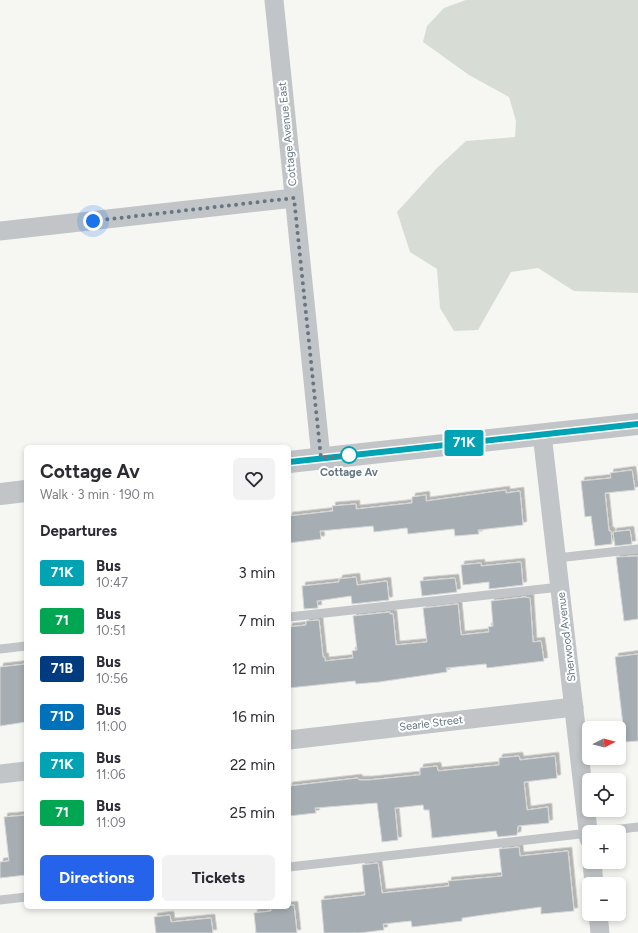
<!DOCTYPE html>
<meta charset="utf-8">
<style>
:root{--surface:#fff;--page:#f2f2f3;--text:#2b2b33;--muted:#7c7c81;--accent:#2563eb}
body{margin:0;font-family:Figtree,sans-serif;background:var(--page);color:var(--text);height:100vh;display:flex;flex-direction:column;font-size:15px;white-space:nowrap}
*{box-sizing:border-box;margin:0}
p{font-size:13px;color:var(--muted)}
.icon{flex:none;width:22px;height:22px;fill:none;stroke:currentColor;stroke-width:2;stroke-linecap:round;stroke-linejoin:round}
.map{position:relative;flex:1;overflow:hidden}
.drawer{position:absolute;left:24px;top:445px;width:267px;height:464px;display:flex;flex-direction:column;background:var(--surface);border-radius:6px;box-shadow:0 2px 6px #0003}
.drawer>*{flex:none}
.badge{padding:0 8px;border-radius:3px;font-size:14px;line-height:26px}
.needle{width:26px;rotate:84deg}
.controls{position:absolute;left:582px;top:721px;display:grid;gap:8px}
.controls a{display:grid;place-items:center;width:44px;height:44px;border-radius:6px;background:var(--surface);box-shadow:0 2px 6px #0003;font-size:20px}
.you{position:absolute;width:20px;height:20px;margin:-10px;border:3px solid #fff;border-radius:50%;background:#1a73e8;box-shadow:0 0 0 6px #1a73e833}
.map>.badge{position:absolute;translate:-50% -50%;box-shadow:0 0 0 2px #fff}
h2{padding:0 16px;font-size:15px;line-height:36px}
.round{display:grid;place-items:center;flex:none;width:42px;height:42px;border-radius:6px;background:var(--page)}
.summary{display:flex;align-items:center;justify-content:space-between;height:68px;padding:0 16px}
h1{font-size:19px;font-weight:700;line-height:30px}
.action{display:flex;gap:8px;margin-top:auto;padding:8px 16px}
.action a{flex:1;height:46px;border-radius:6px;background:var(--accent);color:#fff;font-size:16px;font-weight:700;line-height:46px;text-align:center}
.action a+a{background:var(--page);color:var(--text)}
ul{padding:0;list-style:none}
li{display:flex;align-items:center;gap:12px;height:48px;padding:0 16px}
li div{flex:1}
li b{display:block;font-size:15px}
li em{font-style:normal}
li .badge{min-width:44px;font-weight:700;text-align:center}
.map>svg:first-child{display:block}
.green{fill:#d7ddd4}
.building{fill:#a6aeb4;stroke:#d7d7d5;filter:url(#shadow)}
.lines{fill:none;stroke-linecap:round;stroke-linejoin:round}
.service{stroke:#c1c5c8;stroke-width:9}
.minor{stroke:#c1c5c8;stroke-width:19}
.tertiary{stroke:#c1c5c8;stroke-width:22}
.line-casing{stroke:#fff;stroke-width:9}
.line{stroke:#00a3b4;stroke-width:6}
.walk{stroke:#667783;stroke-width:4;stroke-dasharray:0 7.2}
.stop-dot{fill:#fff;stroke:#00a3b4;stroke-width:2}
.labels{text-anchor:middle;stroke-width:4;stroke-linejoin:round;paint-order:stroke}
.street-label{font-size:11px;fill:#667783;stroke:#fff}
.stop-label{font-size:11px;font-weight:bold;fill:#667783;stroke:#fff}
</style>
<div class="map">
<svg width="638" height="933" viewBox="0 0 638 933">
<defs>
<filter id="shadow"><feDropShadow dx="3.5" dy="-3.5" stdDeviation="0" flood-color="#0004"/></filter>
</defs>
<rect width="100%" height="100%" fill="#f6f6f3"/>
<polygon class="green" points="466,0 638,0 638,293 574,291 538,268 511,272 478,330 454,331 440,308 437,269 410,252 397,212 437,168 466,141 515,137 516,121 509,97 469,75 423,42 427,26 444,8"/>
<g class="building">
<polygon points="632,470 635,490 605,493 609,531 611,531 612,544 595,546 591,516 585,517 581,481 611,478 610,473"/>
<polygon points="506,490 506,493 520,491 523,525 478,530 479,534 455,536 454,529 408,534 407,528 374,532 373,526 320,531 321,539 289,543 289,516 333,511 332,506 356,504 356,509 412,503 412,497 426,495 426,501"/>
<polygon points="630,530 632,544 615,546 613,532"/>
<polygon points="638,556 638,619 624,621 616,557"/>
<polygon points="521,562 523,585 489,589 489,582 463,585 461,565 481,563 481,566"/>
<polygon points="356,577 357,585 387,581 389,600 352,604 351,596 317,601 318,608 304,609 302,586 339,582 339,579"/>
<polygon points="455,578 457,592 422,596 420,581"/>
<polygon points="525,597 530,598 533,642 541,641 544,661 487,668 486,664 446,668 447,672 379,682 356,684 355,681 289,688 289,627 306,625 306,621 319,620 323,657 325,657 325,661 353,658 352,651 357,650 353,616 390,612 390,614 393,614 396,645 427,642 423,608 458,604 461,635 489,632 488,627 493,626 491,601"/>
<polygon points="638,654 638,741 625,742 615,657"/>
<polygon points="26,664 26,722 0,726 0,667"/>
<polygon points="519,756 520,760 555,756 557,778 524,782 527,810 548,807 549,823 518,826 517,835 498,837 496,831 432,838 429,810 424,810 423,805 395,808 398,840 382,842 377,803 315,808 316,813 289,816 289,786 358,778 359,780 369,780 418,775 420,775 420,768 437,766 438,771 499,765 499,758"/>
<polygon points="26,815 26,875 0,878 0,862 9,861 4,817"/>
<polygon points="519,847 520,856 568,851 574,911 541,914 541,907 462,918 462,921 412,927 411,921 383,924 384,930 359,933 324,933 321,900 365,895 362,865 378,863 382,893 421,889 449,886 448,881 502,876 499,849"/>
<polygon points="294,905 297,933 256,933 254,913 271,911 271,908"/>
<polygon points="170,915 171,922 211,918 213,933 156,933 154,917"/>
</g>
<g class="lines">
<g class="service">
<polyline points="557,558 638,549"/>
<polyline points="289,617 560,587"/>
<polyline points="0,649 26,646"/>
<polyline points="595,832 638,827"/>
<polyline points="289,867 589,833"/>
<polyline points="0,900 26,897"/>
</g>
<g class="minor">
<polyline points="274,0 321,458"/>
<polyline points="0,231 294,198"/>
<polyline points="542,434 589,839"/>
<polyline points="289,740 574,707"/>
<polyline points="0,774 26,771"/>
<polyline points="592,862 594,884"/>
<polyline points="598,914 600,933"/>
</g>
<g class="tertiary">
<polyline points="289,462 638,424"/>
<polyline points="0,494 26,491"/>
</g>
</g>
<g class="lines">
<defs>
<polyline id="line" points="289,462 638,424"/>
</defs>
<use href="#line" class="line-casing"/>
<use href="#line" class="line"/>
<polyline class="walk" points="93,221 294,198 321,458 353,455 349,455"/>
</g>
<circle class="stop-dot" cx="349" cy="455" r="8"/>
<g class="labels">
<g class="street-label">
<text transform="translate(287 134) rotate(-96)" y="4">Cottage Avenue East</text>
<text transform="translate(566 637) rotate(-97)" y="4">Sherwood Avenue</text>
<text transform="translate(431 723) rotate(-7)" y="4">Searle Street</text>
</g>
<g class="stop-label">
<text x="349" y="476">Cottage Av</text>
</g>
</g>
</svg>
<div class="controls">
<a><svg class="needle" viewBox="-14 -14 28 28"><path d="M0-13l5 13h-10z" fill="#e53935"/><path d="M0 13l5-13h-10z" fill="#7c7c81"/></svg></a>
<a><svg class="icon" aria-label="locate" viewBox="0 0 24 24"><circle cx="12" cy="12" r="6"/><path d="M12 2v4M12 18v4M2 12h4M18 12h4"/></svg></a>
<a>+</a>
<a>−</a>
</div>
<div class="you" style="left:93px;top:221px"></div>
<b class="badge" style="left:464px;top:443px;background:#00a3b4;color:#fff">71K</b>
<section class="drawer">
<div class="summary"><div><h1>Cottage Av</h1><p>Walk · 3 min · 190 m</p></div><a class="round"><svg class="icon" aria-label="heart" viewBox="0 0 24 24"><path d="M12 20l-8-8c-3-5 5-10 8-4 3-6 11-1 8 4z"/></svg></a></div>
<h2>Departures</h2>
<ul>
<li><span class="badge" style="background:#00a3b4;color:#fff">71K</span><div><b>Bus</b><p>10:47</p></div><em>3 min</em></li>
<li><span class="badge" style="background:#00a651;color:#fff">71</span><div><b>Bus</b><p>10:51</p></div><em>7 min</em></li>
<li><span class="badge" style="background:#003b80;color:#fff">71B</span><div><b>Bus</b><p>10:56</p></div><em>12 min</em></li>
<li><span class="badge" style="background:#0072bc;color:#fff">71D</span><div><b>Bus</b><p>11:00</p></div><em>16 min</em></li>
<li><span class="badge" style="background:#00a3b4;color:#fff">71K</span><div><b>Bus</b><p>11:06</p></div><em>22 min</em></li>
<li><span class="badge" style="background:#00a651;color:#fff">71</span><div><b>Bus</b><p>11:09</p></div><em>25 min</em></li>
</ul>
<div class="action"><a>Directions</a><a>Tickets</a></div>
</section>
</div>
